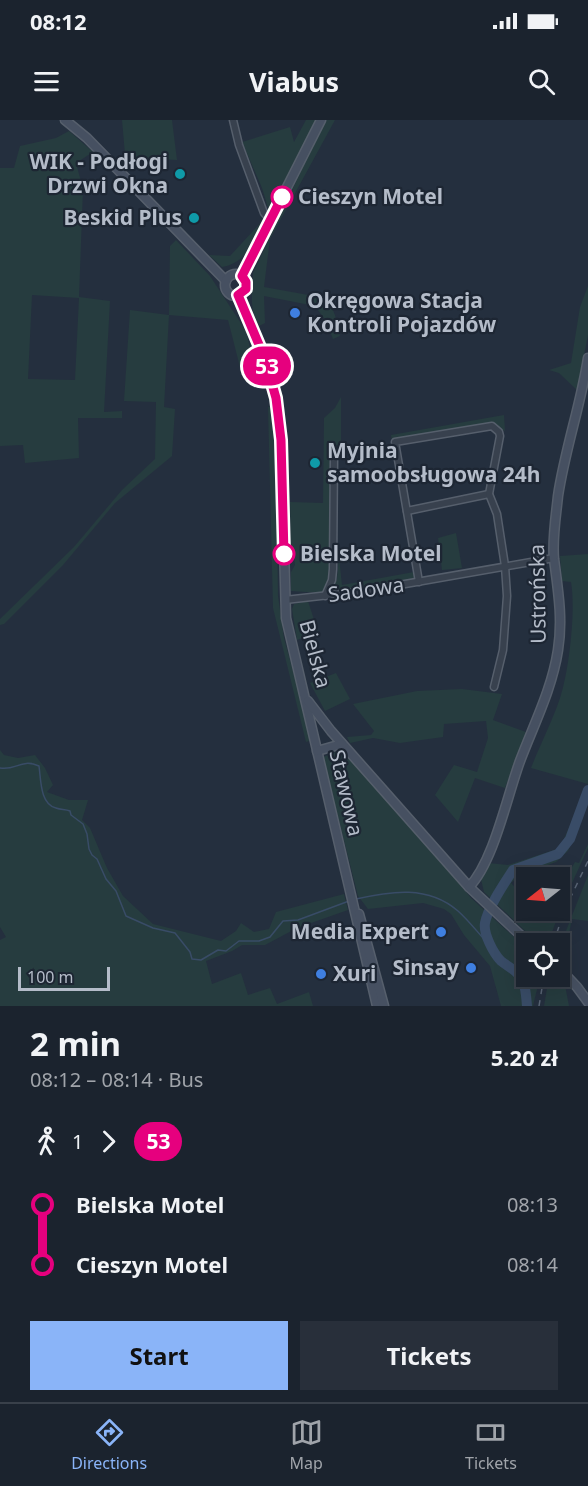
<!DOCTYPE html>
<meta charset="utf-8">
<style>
:root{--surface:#1b232e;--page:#282f3a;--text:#f1f3f6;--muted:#a0a4aa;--line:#39404a;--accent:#8ab4f8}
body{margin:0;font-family:"Noto Sans",sans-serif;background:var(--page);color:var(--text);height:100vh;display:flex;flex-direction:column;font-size:22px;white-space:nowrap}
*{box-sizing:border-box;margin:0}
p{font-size:20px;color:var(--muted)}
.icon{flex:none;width:33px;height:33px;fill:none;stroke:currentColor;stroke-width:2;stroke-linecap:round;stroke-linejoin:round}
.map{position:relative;height:886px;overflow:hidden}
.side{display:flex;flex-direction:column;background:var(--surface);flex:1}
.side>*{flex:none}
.badge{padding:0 12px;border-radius:20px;font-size:21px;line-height:39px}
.needle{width:39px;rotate:253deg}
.fabs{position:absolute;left:516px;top:747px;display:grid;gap:12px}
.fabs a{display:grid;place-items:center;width:54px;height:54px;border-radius:0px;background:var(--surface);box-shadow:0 6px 24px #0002,0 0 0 2px var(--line);font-size:30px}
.scale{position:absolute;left:18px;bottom:15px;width:92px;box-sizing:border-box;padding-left:6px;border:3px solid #b4bcc9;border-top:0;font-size:16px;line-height:21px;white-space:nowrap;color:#b4bcc9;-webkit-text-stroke:4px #1d2633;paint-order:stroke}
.map>.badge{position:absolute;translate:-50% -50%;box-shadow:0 0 0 3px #fff}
.legs{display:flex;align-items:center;gap:9px;height:66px;padding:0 30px;font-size:20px}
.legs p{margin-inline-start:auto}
.overview{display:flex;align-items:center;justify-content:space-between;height:102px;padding:0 30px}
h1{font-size:33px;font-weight:700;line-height:45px}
.primary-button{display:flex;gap:12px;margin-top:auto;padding:12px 30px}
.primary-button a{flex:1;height:69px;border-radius:0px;background:var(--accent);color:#111;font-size:24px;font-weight:700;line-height:69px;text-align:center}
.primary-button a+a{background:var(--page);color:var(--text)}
ul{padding:0 30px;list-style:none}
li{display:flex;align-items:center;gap:21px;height:60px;font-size:22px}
li i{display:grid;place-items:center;width:9px;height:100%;margin:0 8px;background:currentColor}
li i::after{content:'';width:15px;height:15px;margin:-8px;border:4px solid;border-radius:50%;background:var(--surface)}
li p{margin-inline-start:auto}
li:first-child i{background:linear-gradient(#0000 50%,currentColor 0)}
li:last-child i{background:linear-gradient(currentColor 50%,#0000 0)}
.status{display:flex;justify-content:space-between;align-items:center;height:42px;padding:0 30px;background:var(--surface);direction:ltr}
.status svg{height:16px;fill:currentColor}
header{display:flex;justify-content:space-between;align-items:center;height:78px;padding:0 30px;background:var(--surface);font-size:27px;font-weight:700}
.menu{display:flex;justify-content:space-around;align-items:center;height:84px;border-top:2px solid var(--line);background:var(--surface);font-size:16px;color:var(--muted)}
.menu a{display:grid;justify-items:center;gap:3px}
.menu .current{color:var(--accent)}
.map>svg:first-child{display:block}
.green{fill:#263c3f;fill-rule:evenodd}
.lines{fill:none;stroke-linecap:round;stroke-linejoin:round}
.stream{stroke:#394c67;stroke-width:1.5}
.river{stroke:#394c67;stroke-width:10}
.street-casing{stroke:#565f6c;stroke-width:9}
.secondary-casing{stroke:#565f6c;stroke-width:11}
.street{stroke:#38414e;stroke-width:6}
.secondary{stroke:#465061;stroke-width:8}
.rail{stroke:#5a6575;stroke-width:1.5;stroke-dasharray:6 6;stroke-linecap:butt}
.line-1-casing{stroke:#fff;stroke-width:14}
.line-1{stroke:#e6007e;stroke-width:9}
.culture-dot{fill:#0f9aa8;stroke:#1d2633;stroke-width:2}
.stop-1-dot{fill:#fff;stroke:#e6007e;stroke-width:3}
.shop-dot{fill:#3f7fe0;stroke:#1d2633;stroke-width:2}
.labels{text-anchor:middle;stroke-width:4.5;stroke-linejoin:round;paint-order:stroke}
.poi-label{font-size:21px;font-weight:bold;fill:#b4bcc9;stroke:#1d2633;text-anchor:end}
.stop-label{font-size:21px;font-weight:bold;fill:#b4bcc9;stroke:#1d2633;text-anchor:start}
.street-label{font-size:21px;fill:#b4bcc9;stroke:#1d2633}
</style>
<div class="status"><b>08:12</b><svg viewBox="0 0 49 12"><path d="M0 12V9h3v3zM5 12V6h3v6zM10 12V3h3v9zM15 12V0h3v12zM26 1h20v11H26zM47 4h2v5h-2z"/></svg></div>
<header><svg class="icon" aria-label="menu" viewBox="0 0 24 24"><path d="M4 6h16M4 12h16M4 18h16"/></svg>Viabus<svg class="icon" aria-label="search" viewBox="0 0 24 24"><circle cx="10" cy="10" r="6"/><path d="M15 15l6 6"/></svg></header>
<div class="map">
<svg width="588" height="886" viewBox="0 0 588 886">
<rect width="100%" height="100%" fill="#242f3e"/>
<g class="green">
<polygon points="122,0 172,0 177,40 137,38 126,46"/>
<polygon points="306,0 316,0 270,94 262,68 242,22 290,7 294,22"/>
<path d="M325,0h10l-65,119 -6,48 61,11c10,11 12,23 15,38l-7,3 -7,-18 -11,-15 -51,-10 1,27 -6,3c-10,-16 -7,-35 -6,-53z"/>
<path d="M69,11l24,21 -17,11 7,26 -4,108 31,4 -6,111 18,-1v7h-44l1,40 -54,5 -2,-18 -23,1v-278h14l6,-22 36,-8zM32,175l47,3 -4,82 -47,-1z"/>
<path d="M264,99l3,4c-13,19 -21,40 -45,44l-13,-12 21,1z"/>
<polygon points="176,120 210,156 246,211 255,249 241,251 228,200 169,195 164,287 175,289 172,336 115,383 63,445 4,504 0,505 0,499 74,427 122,370 155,339 156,282 124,281 130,190 169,195 170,126"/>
<polygon points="588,166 588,215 577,270 559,253 549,250 571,243 580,187"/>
<polygon points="341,277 341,324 332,327 330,448 327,465 322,473 291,471 291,452 295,445 294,434 291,427 290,382 323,383 324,298 335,288"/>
<polygon points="273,286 276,340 278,476 284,518 312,620 306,622 273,488 268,287"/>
<polygon points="504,295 505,311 490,304 392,321 391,315"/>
<polygon points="456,413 462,448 442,450 438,418"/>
<path d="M588,434v230l-57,-16c9,-23 21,-46 29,-70 9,-27 16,-87 11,-116l-9,-1 -2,-25z"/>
<polygon points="339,437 342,465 414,452 416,460 330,473 337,459"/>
<polygon points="308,481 318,512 297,520 292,489 294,484"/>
<polygon points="336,553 350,579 325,591 310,563"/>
<polygon points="462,569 502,574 493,600 526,612 505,668 475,658 458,702 435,675 454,645 477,652 488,618 486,601 444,604 443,617 400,623 373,618 350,623 347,617 371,615 374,611 353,584 417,571"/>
<polygon points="0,630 4,635 18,638 35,635 45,648 53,665 47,672 69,680 88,680 82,700 90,708 107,748 123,776 153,804 221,821 236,811 241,803 254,812 269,809 276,792 344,774 348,790 297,808 265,825 242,825 232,831 206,841 212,864 241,853 248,875 270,868 277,884 309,872 313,886 0,886 0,820 6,817 0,807"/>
<polygon points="336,632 342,632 346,635 435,734 471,778 526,828 526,856 540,857 533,886 501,886 490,846 464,815 451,794 444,789 423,783 368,789 358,776 323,637"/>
<polygon points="588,664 588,684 568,731 556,742 520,755 511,763 526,779 526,790 537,791 542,796 546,791 560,790 560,768 575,742 579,743 588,724 588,728 562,785 548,823 538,823 484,772 481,759 488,743 508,745 557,729 563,721"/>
<polygon points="588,755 588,801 572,799 562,846 560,844 560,826"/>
<polygon points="549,857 558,857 565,865 569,886 544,886"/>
</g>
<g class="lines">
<g class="stream">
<path d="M0,648c16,3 21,-10 39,-2 2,14 1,38 17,42 5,2 9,1 14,3l1,4 12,9 4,10 2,15 3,6 5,4 9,20 10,12 10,25 27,12 22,5 15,19 2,7 9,1 17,-10 8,1 13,-10h20l11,-4 13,-16 15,-1 51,-19"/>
<path d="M356,779c35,-8 72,-14 102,12 9,8 17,18 25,27l6,2"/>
</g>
<path class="river" d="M527,886c-1,-10 -1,-22 -8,-31 -5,-6 -12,-9 -18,-14 -7,-7 -18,-27 -16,-38 3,-16 19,-39 28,-53l45,-16 12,-15 18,-49"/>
<defs>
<g id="street">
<polyline points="233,0 239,25 264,93 271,100"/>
<polyline points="407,391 489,374"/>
<polyline points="419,462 395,322 492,306 499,312 500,316 489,374 497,394 505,446 507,476 503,530 494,567"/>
<polyline points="325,476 332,460 333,449 334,336"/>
<polyline points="285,480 365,471 554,438"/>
</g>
<g id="secondary">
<polyline points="65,0 87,18 226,161"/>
<circle cx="236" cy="165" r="11"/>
<polyline points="242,156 321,0"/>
<polyline points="238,175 265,239 276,278 281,320 286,498 377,886"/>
<polyline points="308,581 331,611 469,767 530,824"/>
<polyline points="317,631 342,624"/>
<path d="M469,767c25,-26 38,-91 51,-126 14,-37 32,-72 38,-111 5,-31 0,-60 -4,-91 -2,-20 2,-43 4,-63 7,-47 23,-92 30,-138"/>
<polyline points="359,794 384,886"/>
<polyline points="560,849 577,867 588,882"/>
</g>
</defs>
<use href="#street" class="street-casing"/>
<use href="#secondary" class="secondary-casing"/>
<use href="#street" class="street"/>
<use href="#secondary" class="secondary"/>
<g class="rail">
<polyline points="553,824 565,789 588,741"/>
<polyline points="539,886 544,856"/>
</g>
</g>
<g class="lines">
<defs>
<polyline id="line-1" points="282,77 242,156 246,162 246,169 238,175 265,239 276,278 281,320 284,434"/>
</defs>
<use href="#line-1" class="line-1-casing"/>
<use href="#line-1" class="line-1"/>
</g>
<g class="culture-dot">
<circle cx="180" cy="54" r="6"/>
<circle cx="194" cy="98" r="6"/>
<circle cx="315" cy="343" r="6"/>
</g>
<g class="stop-1-dot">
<circle cx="282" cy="77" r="10"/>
<circle cx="284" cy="434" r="10"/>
</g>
<g class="shop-dot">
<circle cx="295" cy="193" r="6"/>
<circle cx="441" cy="812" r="6"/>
<circle cx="471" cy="848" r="6"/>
<circle cx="321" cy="854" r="6"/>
</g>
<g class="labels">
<g class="poi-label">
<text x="168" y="49">WIK - Podłogi<tspan x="168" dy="24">Drzwi Okna</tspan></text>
<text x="182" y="105">Beskid Plus</text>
<text x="307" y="188" text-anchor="start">Okręgowa Stacja<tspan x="307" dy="24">Kontroli Pojazdów</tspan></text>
<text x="327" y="338" text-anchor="start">Myjnia<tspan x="327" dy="24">samoobsługowa 24h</tspan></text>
<text x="429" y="819">Media Expert</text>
<text x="459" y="855">Sinsay</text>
<text x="333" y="861" text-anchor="start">Xuri</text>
</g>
<g class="stop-label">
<text x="298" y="84">Cieszyn Motel</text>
<text x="300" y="441">Bielska Motel</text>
</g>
<g class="street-label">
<text transform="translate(366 470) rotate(-8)" y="7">Sadowa</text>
<text transform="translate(538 474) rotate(-91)" y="7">Ustrońska</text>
<text transform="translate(315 534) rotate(75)" y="7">Bielska</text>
<text transform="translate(346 673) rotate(77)" y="7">Stawowa</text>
</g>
</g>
</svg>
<div class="fabs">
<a><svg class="needle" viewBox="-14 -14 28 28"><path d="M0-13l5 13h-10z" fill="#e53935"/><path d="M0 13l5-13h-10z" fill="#a0a4aa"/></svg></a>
<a><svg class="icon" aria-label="locate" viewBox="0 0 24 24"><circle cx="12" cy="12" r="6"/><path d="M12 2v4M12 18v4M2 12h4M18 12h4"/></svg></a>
</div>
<div class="scale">100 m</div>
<b class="badge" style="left:267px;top:246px;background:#e6007e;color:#fff">53</b>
</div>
<section class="side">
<div class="overview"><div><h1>2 min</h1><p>08:12 – 08:14 · Bus</p></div><b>5.20 zł</b></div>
<div class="legs"><svg class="icon" aria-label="walk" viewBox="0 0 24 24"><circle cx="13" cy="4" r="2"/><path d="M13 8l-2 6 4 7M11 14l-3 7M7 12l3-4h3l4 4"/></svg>1<svg class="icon" aria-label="forward" viewBox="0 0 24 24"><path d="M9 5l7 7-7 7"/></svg><b class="badge" style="background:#e6007e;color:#fff">53</b></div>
<ul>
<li><i style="color:#e6007e"></i><b>Bielska Motel</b><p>08:13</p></li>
<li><i style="color:#e6007e"></i><b>Cieszyn Motel</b><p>08:14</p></li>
</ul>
<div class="primary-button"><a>Start</a><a>Tickets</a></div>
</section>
<nav class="menu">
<a class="current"><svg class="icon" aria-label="directions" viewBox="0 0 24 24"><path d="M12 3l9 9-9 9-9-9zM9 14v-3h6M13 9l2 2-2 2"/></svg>Directions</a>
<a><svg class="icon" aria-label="map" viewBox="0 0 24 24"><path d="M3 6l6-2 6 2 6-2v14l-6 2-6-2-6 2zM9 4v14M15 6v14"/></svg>Map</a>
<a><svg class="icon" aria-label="tickets" viewBox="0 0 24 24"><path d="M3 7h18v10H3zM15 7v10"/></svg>Tickets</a>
</nav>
